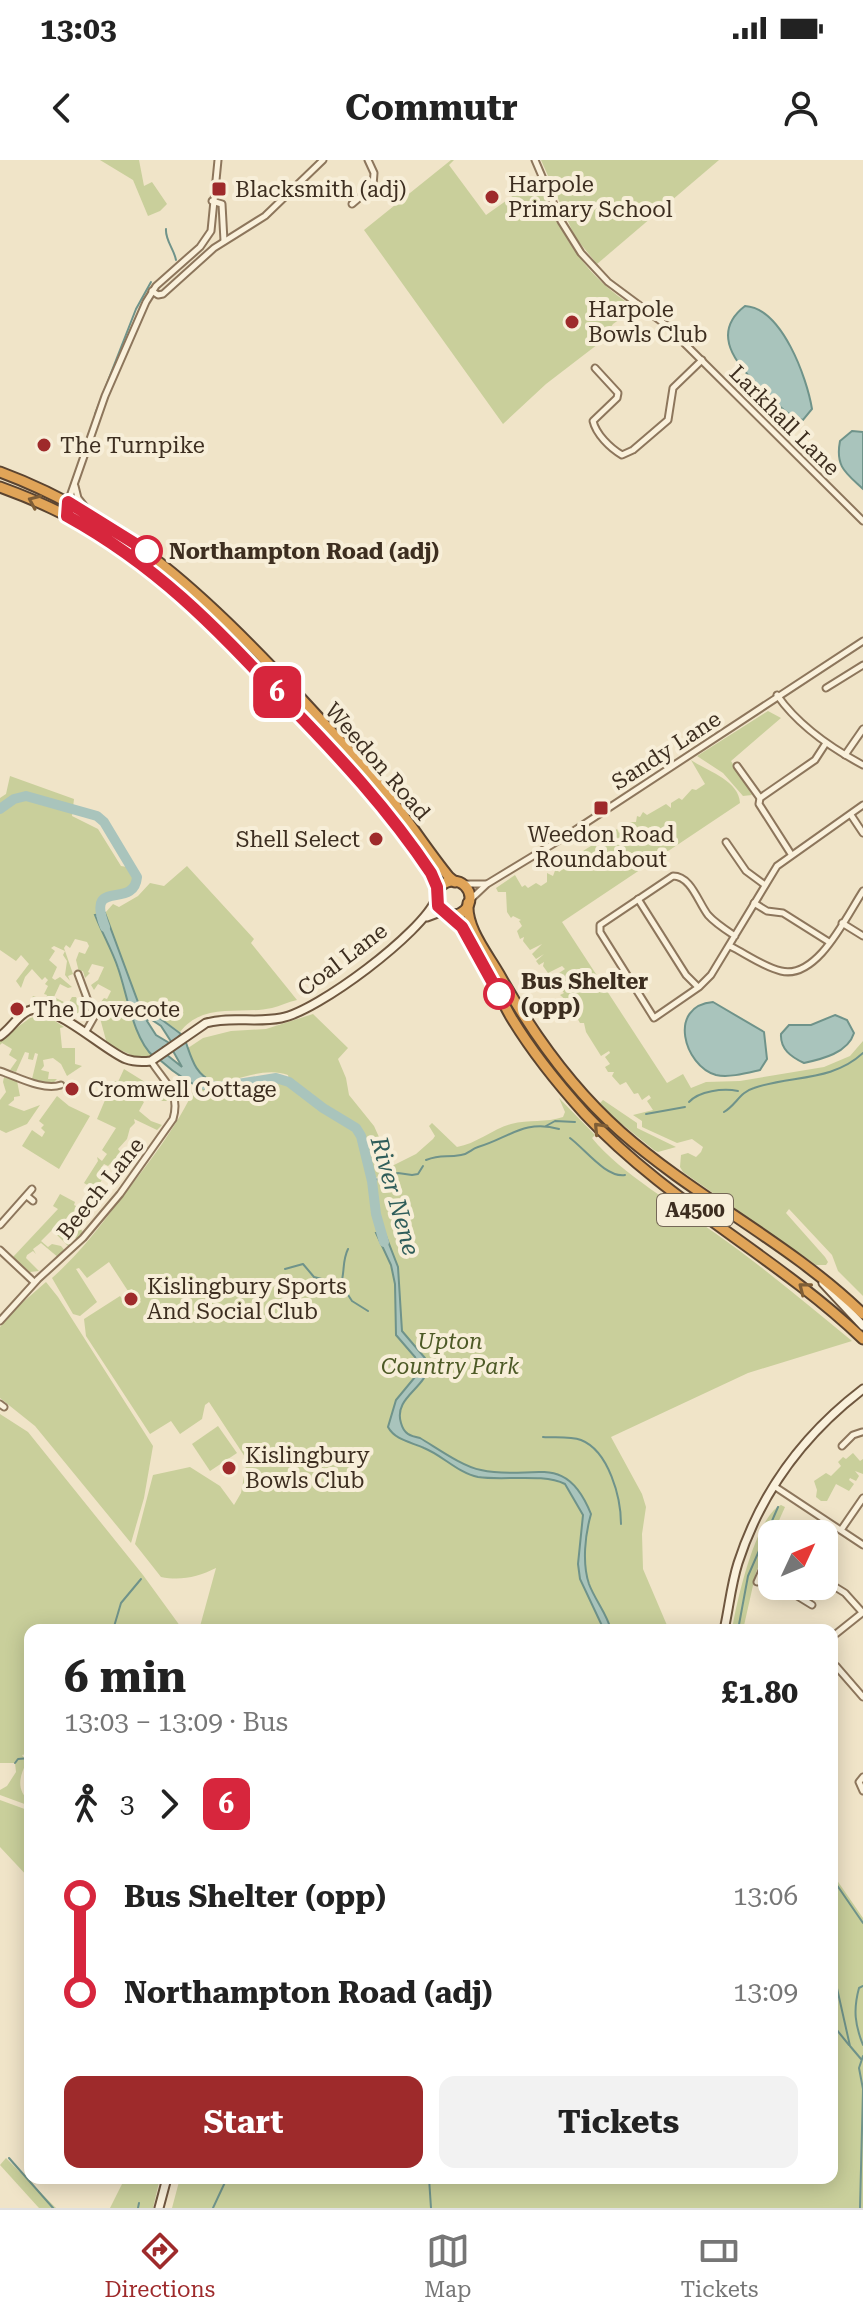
<!DOCTYPE html>
<meta charset="utf-8">
<style>
:root{--surface:#fff;--page:#f2f2f2;--text:#222;--muted:#767676;--line:#e0e0e0;--accent:#9e2a2b}
body{margin:0;font-family:"Roboto Serif",serif;background:var(--page);color:var(--text);height:100vh;display:flex;flex-direction:column;font-size:30px;white-space:nowrap}
*{box-sizing:border-box;margin:0}
p{font-size:26px;color:var(--muted)}
.icon{flex:none;width:44px;height:44px;fill:none;stroke:currentColor;stroke-width:2;stroke-linecap:round;stroke-linejoin:round}
.map{position:relative;flex:1;overflow:hidden}
.sheet{position:absolute;left:24px;top:1464px;width:814px;height:560px;display:flex;flex-direction:column;background:var(--surface);border-radius:16px;box-shadow:0 4px 20px #0003}
.sheet>*{flex:none}
.badge{padding:0 16px;border-radius:12px;font-size:28px;line-height:52px}
.needle{width:52px;rotate:46deg}
.buttons{position:absolute;left:758px;top:1360px;display:grid;gap:16px}
.buttons a{display:grid;place-items:center;width:80px;height:80px;border-radius:16px;background:var(--surface);box-shadow:0 4px 20px #0003;font-size:40px}
.map>.badge{position:absolute;translate:-50% -50%;box-shadow:0 0 0 4px #fff}
.legs{display:flex;align-items:center;gap:12px;height:88px;padding:0 40px;font-size:26px}
.legs p{margin-inline-start:auto}
.overview{display:flex;align-items:center;justify-content:space-between;height:136px;padding:0 40px}
h1{font-size:44px;font-weight:700;line-height:60px}
.cta{display:flex;gap:16px;margin-top:auto;padding:16px 40px}
.cta a{flex:1;height:92px;border-radius:16px;background:var(--accent);color:#fff;font-size:32px;font-weight:700;line-height:92px;text-align:center}
.cta a+a{background:var(--page);color:var(--text)}
ul{padding:0 40px;list-style:none}
li{display:flex;align-items:center;gap:28px;height:96px;font-size:30px}
li i{display:grid;place-items:center;width:12px;height:100%;margin:0 10px;background:currentColor}
li i::after{content:'';width:20px;height:20px;margin:-10px;border:6px solid;border-radius:50%;background:var(--surface)}
li p{margin-inline-start:auto}
li:first-child i{background:linear-gradient(#0000 50%,currentColor 0)}
li:last-child i{background:linear-gradient(currentColor 50%,#0000 0)}
.status{display:flex;justify-content:space-between;align-items:center;height:56px;padding:0 40px;background:var(--surface);direction:ltr}
.status svg{height:22px;fill:currentColor}
header{display:flex;justify-content:space-between;align-items:center;height:104px;padding:0 40px;background:var(--surface);font-size:36px;font-weight:700}
.dock{display:flex;justify-content:space-around;align-items:center;height:112px;border-top:2px solid var(--line);background:var(--surface);font-size:22px;color:var(--muted)}
.dock a{display:grid;justify-items:center;gap:4px}
.dock .active{color:var(--accent)}
.map>svg:first-child{display:block}
.green{fill:#c9cf9b}
.water{fill:#a9c4bc;stroke:#6f938a;stroke-width:2}
.lines{fill:none;stroke-linecap:round;stroke-linejoin:round}
.stream{stroke:#6f938a;stroke-width:2}
.river{stroke:#a9c4bc;stroke-width:10}
.street-casing{stroke:#8d765c;stroke-width:9}
.secondary-casing{stroke:#6f573f;stroke-width:11}
.highway-casing{stroke:#5b4430;stroke-width:13}
.street{stroke:#faf1dc;stroke-width:5}
.secondary{stroke:#faf1dc;stroke-width:7}
.highway{stroke:#e0a458;stroke-width:9}
.oneway{stroke:#7e5d36}
.line-1-casing{stroke:#fff;stroke-width:18}
.line-1{stroke:#d7263d;stroke-width:12}
.poi-dot{fill:#9e2a2b;stroke:#f7eed8;stroke-width:3}
.stop-1-dot{fill:#fff;stroke:#d7263d;stroke-width:4}
.labels{text-anchor:middle;stroke-width:8;stroke-linejoin:round;paint-order:stroke}
.shield{fill:#f7eed8;stroke:#756857;stroke-width:2}
.shield-label{font-size:20px;font-weight:bold;fill:#3d2e20}
.poi-label{font-size:22px;fill:#3d2e20;stroke:#f7eed8;text-anchor:start}
.street-label{font-size:22px;fill:#3d2e20;stroke:#f7eed8}
.stop-label{font-size:22px;font-weight:bold;fill:#3d2e20;stroke:#f7eed8;text-anchor:start}
.park-label{font-size:22px;font-style:italic;fill:#4d5a26;stroke:#f7eed8}
.water-label{font-size:24px;font-style:italic;fill:#2f5d5a;stroke:#f7eed8}
</style>
<div class="status"><b>13:03</b><svg viewBox="0 0 49 12"><path d="M0 12V9h3v3zM5 12V6h3v6zM10 12V3h3v9zM15 12V0h3v12zM26 1h20v11H26zM47 4h2v5h-2z"/></svg></div>
<header><svg class="icon" aria-label="back" viewBox="0 0 24 24"><path d="M15 5l-7 7 7 7"/></svg>Commutr<svg class="icon" aria-label="person" viewBox="0 0 24 24"><circle cx="12" cy="8" r="4"/><path d="M4 21q1-7 8-7t8 7"/></svg></header>
<div class="map">
<svg width="863" height="2048" viewBox="0 0 863 2048">
<rect width="100%" height="100%" fill="#f0e4c8"/>
<g class="green">
<polygon points="100,0 139,0 144,26 152,22 167,44 160,51 148,56 133,20"/>
<path d="M451,0h3l-5,5 37,50 52,-37c22,55 45,98 98,130l-23,16 -11,17 -56,43 -43,40 -139,-194z"/>
<polygon points="541,0 719,0 597,104 575,77"/>
<polygon points="768,551 781,558 731,601 752,635 743,636 723,613 697,596"/>
<path d="M691,600c16,11 48,20 49,43l-178,119 105,161 16,-9 8,14 15,-6 34,-1 84,-14 26,-11 13,-15v255l-25,-25 -6,-16 -43,-46 -3,4 39,44 3,5 -2,3h-10l-133,-93 -3,-5 1,-12 7,-2 8,4 5,-5 2,-5 -11,-8 -15,4 -35,-16v-6l-9,-6 20,-5 -6,-9 4,-3 -2,-3 -7,5 -4,-7 -4,1 -8,-12 -6,3 -8,-9 2,-4h-6l-3,-5 5,-3 -5,-7 5,-4 -1,-2 -8,5 -15,-24 -2,-9h-4l-4,-7 5,-6 -10,4 -4,-6 6,-6h-5l-8,-7 4,-2 -3,-4 8,-6 -2,-3 -7,4 -7,-7 12,-8 -3,-3 -14,7 -5,-7 1,-4 -5,3 -3,-4 8,-7 -8,5 -4,-5 10,-10 -12,6 -7,-9 1,-4 -4,2 -3,-8 5,-5 -3,-5 2,-1 -8,-4 -2,2 -4,-6 -1,-20h-8l-2,-4 19,-13 7,12 3,-2 3,3 8,-5 5,3 6,-4v-9l6,3 3,-8 3,4 19,-13 2,3 2,-2 -4,-6h4l1,-3 11,-7 9,9 4,-2 -5,-8 5,-5h4l5,7 2,-1 -5,-9 1,-4 3,-2 2,4 7,-5 2,-6h8l1,-6 3,1 3,-5 4,3 19,-11 5,4v-5l8,-5 3,2 10,-11 4,1 9,-6z"/>
<path d="M10,616l64,23 -2,17 26,13 23,37 12,2c14,33 -15,21 -31,31l-2,15 -5,2c8,17 17,35 23,52 9,25 15,71 36,89l-16,1 -31,-14 -10,-37 7,-9 3,1 4,-8 -13,-7 -4,6 -3,-5 7,-5 6,-13 -12,-3 -4,8 2,1 -5,5 -2,-7 -4,1 -3,-12 3,-8 6,2 4,-8 -2,-4 -12,-3 -5,9 -4,-3 -2,3 9,26 -5,2 2,5 -5,-6 2,-14 -4,-6 2,-4 -11,-5 -3,2 4,3 -6,9 8,7 -5,11 3,2 5,-3 12,10 -4,1 -8,-4 -6,13 14,7 4,-7h4l6,16 -15,3 -37,-15 3,-5 12,4 2,-5 -3,-1 4,-8 -3,-2 3,-4 -3,-3 -3,3 -10,-11 -7,8 -4,11 -5,-7 13,-17 -8,-9 -5,6 -16,-11v-152l6,-4z"/>
<path d="M187,706l67,73 -3,4 46,57c-9,2 -17,6 -25,8 -33,7 -69,-6 -92,24l-42,-30 -33,-89 8,-9 6,3 19,-11 12,-13 14,3z"/>
<path d="M313,854l35,34 -10,11 8,19 3,17 25,31 18,40 24,-12 17,-15 2,-3 -6,-10 3,-3 25,24c19,-3 36,-18 54,-23 18,-5 35,-1 52,-7l2,-5 -6,-14 36,37 -3,3c29,36 86,68 123,95 48,34 92,71 137,108l-104,32 -137,64 31,57 4,13 -4,27 1,35 26,61h-470l17,-62c-18,9 -35,13 -55,9l-26,-33 18,-69 37,-8 30,19 14,19 7,-12 6,-33 -38,-58 -4,3 -3,14 -22,15 -9,-13 -21,13 -64,-98 -2,-17 36,-23 7,10 6,2 8,-6 -9,-13 -4,2 -19,-29 -22,16 -8,-10 -3,1 21,33 -17,14 -7,-2 -21,-36c25,-22 45,-48 65,-74 29,-38 60,-76 79,-119l14,6 66,-13 13,4 34,26 33,20 5,8 11,44 11,-1 -9,-2 -12,-43 -6,-9 -67,-45 -1,-5c-40,-15 -85,38 -100,-27l15,-10 28,-7 35,-2z"/>
<polygon points="46,855 64,867 60,868 62,888 75,888 75,904 82,906 67,916 61,904 53,898 43,900 44,906 41,910 49,912 48,919 57,919 52,924 32,919 38,894 35,893 33,900 28,899 29,893 25,892 16,912 10,910 17,900 9,895 12,889 2,883 0,885 0,880 30,858"/>
<polygon points="124,909 161,932 167,941 158,941 142,931 138,938 144,942 139,951 151,961 162,965 157,970 134,959 135,963 130,968 127,979 118,989 121,993 108,1006 104,1004 101,1008 106,1012 100,1023 107,1029 104,1035 84,1023 98,1001 97,997 102,1001 107,994 102,990 116,968 97,959 108,933 110,934 113,928 111,927 115,921 118,922"/>
<polygon points="4,917 17,921 20,936 14,937 14,940 8,945 24,951 40,945 27,964 6,973 0,970 0,940 6,932 3,922"/>
<polygon points="57,936 69,946 90,956 59,1009 22,986 32,970 42,977 45,972 41,968 44,965 39,961"/>
<polygon points="603,940 637,963 637,968 676,987 658,992 654,990 598,945"/>
<polygon points="60,1034 75,1042 74,1045 78,1047 76,1053 82,1056 70,1054 64,1061 71,1068 73,1065 81,1069 84,1074 77,1080 61,1061 54,1069 74,1083 70,1088 52,1070 41,1081 48,1087 52,1084 61,1086 66,1092 59,1098 41,1083 33,1089 36,1094 33,1091 27,1095 26,1098 39,1111 30,1112 13,1097 58,1049 53,1046"/>
<polygon points="46,1122 58,1137 153,1286 144,1338 131,1383 35,1266 0,1238 0,1167 14,1150"/>
<path d="M0,1254l28,18 115,143 40,55h-153v123l-8,2 5,7c-8,14 -11,29 3,39v5l-30,-11v-5l7,-4 9,-14 -1,-9h-15z"/>
<polygon points="218,1266 237,1293 210,1311 192,1284"/>
<polygon points="853,1293 860,1301 863,1299 863,1314 855,1311 859,1316 856,1321 850,1318 849,1320 854,1324 849,1331 836,1324 827,1341 821,1341 816,1337 817,1330 814,1321 826,1313 831,1316 841,1306 838,1302 843,1297 846,1299"/>
<path d="M781,1345l4,2 -29,65 -13,58h-11c4,-27 24,-114 49,-125z"/>
<polygon points="0,1640 30,1651 30,1719 0,1687"/>
<polygon points="832,1713 863,1758 863,2048 172,2048 180,2018 832,2018"/>
<polygon points="6,1998 56,2048 39,2048 0,2005"/>
<polygon points="125,2018 160,2018 153,2048 110,2048"/>
</g>
<g class="water">
<path d="M745,146c37,2 62,72 67,103l-9,11c-15,-3 -25,-16 -36,-26 -24,-23 -61,-58 -22,-88z"/>
<path d="M852,271l11,1v57c-17,-16 -28,-22 -23,-48z"/>
<path d="M105,753l33,89 43,32 -9,9 -11,-17 -12,-8 -2,3 9,14 15,9 -8,3 1,3 -10,7c-21,-18 -27,-64 -36,-89 -6,-18 -16,-35 -23,-53z"/>
<path d="M713,842l51,30 3,27 -7,11c-13,3 -31,8 -44,5 -32,-9 -49,-69 -3,-73z"/>
<path d="M835,855l12,5 7,13c-6,20 -32,26 -50,30 -13,-6 -24,-14 -23,-29l8,-9h22z"/>
<path d="M185,880c7,19 9,33 29,43l1,8c-18,-1 -42,-19 -55,-31l7,-5 15,12 -9,-16z"/>
<path d="M384,1071l14,36 4,64 23,27 3,8c-1,22 -35,31 -27,57 3,11 9,13 19,15 17,10 43,29 61,32 51,12 84,-21 110,44 -6,21 -9,49 -2,70 6,16 18,30 22,46h-7l-24,-51 -2,-15 5,-49 -18,-31c-22,-11 -61,-3 -87,-7 -20,-4 -36,-22 -54,-29 -13,-6 -29,-8 -36,-21l8,-27 24,-29 -5,-14 -19,-22 -1,-51 -4,-19 -15,-32z"/>
</g>
<g class="lines">
<g class="stream">
<path d="M166,69c-1,11 8,20 10,31"/>
<polyline points="95,254 136,149 151,122"/>
<path d="M689,942c10,-11 34,-14 49,-11"/>
<path d="M724,952c12,-7 16,-20 30,-24 37,-13 78,-6 109,-35"/>
<polyline points="646,954 685,947"/>
<polyline points="546,966 555,961 575,962"/>
<path d="M570,978c15,11 36,40 55,37"/>
<path d="M426,1000c16,-6 19,-2 35,-5 8,-1 10,-6 17,-8 29,-8 46,-28 81,-18"/>
<polyline points="372,1021 398,1013 412,1015 418,1014 423,1006"/>
<polyline points="285,1109 303,1104 314,1117 341,1124 352,1141 368,1151"/>
<path d="M341,1124c4,-13 1,-23 7,-35"/>
<path d="M543,1277c12,1 27,-1 38,3 28,11 40,58 40,84"/>
<polyline points="113,1470 121,1443 141,1419"/>
<polyline points="738,1470 748,1416 778,1347"/>
<polyline points="15,1603 18,1599 30,1598"/>
<polyline points="832,1718 863,1763"/>
<polyline points="832,1806 850,1886 861,1899"/>
<path d="M863,1826l-4,2c-6,22 -4,37 4,57"/>
<polyline points="832,1864 849,1885"/>
<polyline points="9,1998 53,2048"/>
<polyline points="429,2018 431,2048"/>
<polyline points="138,2048 139,2043"/>
<polyline points="213,2048 227,2018"/>
<polyline points="860,2048 863,1929 859,1908 863,1896"/>
</g>
<g class="river">
<path d="M0,649l14,-10 12,-3 71,20 7,6 33,55c-3,34 -52,-1 -32,50"/>
<polyline points="203,924 219,927 276,918 289,922 323,948 356,968 361,976 372,1021 376,1054 384,1082"/>
</g>
<defs>
<g id="street">
<polyline points="535,0 561,61 581,93 608,122 666,165 863,361"/>
<polyline points="212,41 222,44 224,81"/>
<polyline points="352,44 373,26 374,13 368,0"/>
<polyline points="152,131 158,135 163,134 214,88 265,56 323,0"/>
<path d="M595,208l23,25 -1,5 -24,23c3,13 17,27 29,34l11,-5 35,-30 5,-32 29,-28"/>
<polyline points="75,326 78,338 89,352"/>
<polyline points="67,356 68,342 105,236 146,142 156,126 200,87 211,71 218,0"/>
<polyline points="826,528 863,505"/>
<path d="M777,535c21,30 54,53 86,70"/>
<polyline points="845,595 863,569"/>
<polyline points="737,606 760,638 759,644 791,694"/>
<polyline points="760,638 815,600 826,583"/>
<polyline points="851,655 863,673"/>
<polyline points="726,682 746,711 765,725"/>
<polyline points="461,724 486,724"/>
<polyline points="638,739 686,815 698,827"/>
<polyline points="469,741 487,724 566,676 863,481"/>
<polyline points="754,743 767,751 783,753 829,782"/>
<polyline points="842,763 863,776"/>
<path d="M735,776c-9,-6 -20,-13 -27,-21 -10,-13 -17,-39 -35,-39l-73,49v7l54,86 45,-31 12,-12 66,-109 86,-61"/>
<path d="M730,786c16,8 34,21 51,25 36,9 65,-54 82,-80"/>
<polyline points="78,814 94,857 85,873"/>
<path d="M0,911c18,6 43,20 61,14"/>
<polyline points="27,1036 33,1041"/>
<polyline points="0,1065 32,1029"/>
<polyline points="0,1090 34,1122"/>
<path d="M0,1161l38,-42 45,-41 37,-44 53,-75c8,-27 -9,-37 -22,-58"/>
<polyline points="0,1244 4,1247"/>
<polyline points="842,1286 853,1275 862,1272"/>
<polyline points="774,1326 863,1385"/>
<polyline points="841,1370 863,1338"/>
<polyline points="824,1420 845,1433 862,1452"/>
<polyline points="757,1422 772,1388"/>
<polyline points="786,1429 812,1445"/>
<polyline points="800,1437 807,1426"/>
<polyline points="832,1477 862,1453"/>
<polyline points="836,1506 863,1537"/>
<polyline points="863,1617 859,1622 863,1631"/>
</g>
<g id="secondary">
<polyline points="427,757 443,751"/>
<path d="M0,876c11,-7 17,-20 28,-25 23,-12 75,39 98,48 8,3 16,3 25,2l55,-38c24,-7 50,0 75,-5 37,-7 141,-85 155,-119"/>
<polyline points="823,1123 863,1166"/>
<path d="M724,1470c5,-22 7,-45 14,-67 23,-71 66,-129 125,-174"/>
<polyline points="159,2048 167,2018"/>
</g>
<g id="highway">
<path d="M0,312c124,46 210,128 298,223 30,33 61,65 89,99 22,27 40,56 62,83l6,5"/>
<path d="M0,327c47,17 94,40 134,70 54,39 100,89 146,137 40,43 81,85 117,131 15,20 37,42 40,67"/>
<circle cx="453" cy="738" r="17"/>
<path d="M468,743c-2,25 19,50 31,71 33,59 71,113 122,158 76,67 169,111 242,182"/>
<path d="M449,754c27,23 44,72 62,103 21,35 47,67 74,97 82,88 191,142 278,225"/>
</g>
</defs>
<use href="#street" class="street-casing"/>
<use href="#secondary" class="secondary-casing"/>
<use href="#highway" class="highway-casing"/>
<use href="#street" class="street"/>
<use href="#secondary" class="secondary"/>
<use href="#highway" class="highway"/>
</g>
<defs><path id="oneway-chevron" d="M-2-3.5L2.5 0L-2 3.5" fill="none" stroke-width="1.6" stroke-linecap="round" stroke-linejoin="round" transform="scale(2)"/></defs>
<g class="oneway">
<use href="#oneway-chevron" transform="translate(34 341) rotate(-156)"/>
<use href="#oneway-chevron" transform="translate(599 968) rotate(-133)"/>
<use href="#oneway-chevron" transform="translate(804 1128) rotate(-142)"/>
</g>
<g class="lines">
<defs>
<path id="line-1" d="M147,391l-79,-49 -1,14c92,51 147,110 218,185 53,54 104,109 146,172l6,14 1,19 24,21 37,67"/>
</defs>
<use href="#line-1" class="line-1-casing"/>
<use href="#line-1" class="line-1"/>
</g>
<g class="poi-dot">
<rect x="211" y="21" width="16" height="16" rx="4"/>
<circle cx="492" cy="37" r="8"/>
<circle cx="572" cy="162" r="8"/>
<circle cx="44" cy="285" r="8"/>
<rect x="593" y="640" width="16" height="16" rx="4"/>
<circle cx="376" cy="679" r="8"/>
<circle cx="17" cy="849" r="8"/>
<circle cx="72" cy="929" r="8"/>
<circle cx="131" cy="1139" r="8"/>
<circle cx="229" cy="1308" r="8"/>
</g>
<g class="stop-1-dot">
<circle cx="147" cy="391" r="14"/>
<circle cx="499" cy="834" r="14"/>
</g>
<g class="labels">
<rect class="shield" x="657" y="1034" width="76" height="32" rx="6"/>
<g class="shield-label">
<text x="695" y="1057">A4500</text>
</g>
<g class="poi-label">
<text x="508" y="32">Harpole<tspan x="508" dy="25">Primary School</tspan></text>
<text x="235" y="37">Blacksmith (adj)</text>
<text x="588" y="157">Harpole<tspan x="588" dy="25">Bowls Club</tspan></text>
<text x="60" y="293">The Turnpike</text>
<text x="601" y="682" text-anchor="middle">Weedon Road<tspan x="601" dy="25">Roundabout</tspan></text>
<text x="360" y="687" text-anchor="end">Shell Select</text>
<text x="33" y="857">The Dovecote</text>
<text x="88" y="937">Cromwell Cottage</text>
<text x="147" y="1134">Kislingbury Sports<tspan x="147" dy="25">And Social Club</tspan></text>
<text x="245" y="1303">Kislingbury<tspan x="245" dy="25">Bowls Club</tspan></text>
</g>
<g class="street-label">
<text transform="translate(785 260) rotate(45)" y="8">Larkhall Lane</text>
<text transform="translate(666 590) rotate(-33)" y="8">Sandy Lane</text>
<text transform="translate(378 601) rotate(49)" y="8">Weedon Road</text>
<text transform="translate(342 799) rotate(-37)" y="8">Coal Lane</text>
<text transform="translate(100 1028) rotate(-51)" y="8">Beech Lane</text>
</g>
<g class="stop-label">
<text x="169" y="399">Northampton Road (adj)</text>
<text x="521" y="829">Bus Shelter<tspan x="521" dy="25">(opp)</tspan></text>
</g>
<g class="park-label">
<text x="450" y="1189">Upton<tspan x="450" dy="25">Country Park</tspan></text>
</g>
<g class="water-label">
<text transform="translate(395 1036) rotate(74)" y="8">River Nene</text>
</g>
</g>
</svg>
<div class="buttons">
<a><svg class="needle" viewBox="-14 -14 28 28"><path d="M0-13l5 13h-10z" fill="#e53935"/><path d="M0 13l5-13h-10z" fill="#767676"/></svg></a>
</div>
<b class="badge" style="left:277px;top:532px;background:#d7263d;color:#fff">6</b>
<section class="sheet">
<div class="overview"><div><h1>6 min</h1><p>13:03 – 13:09 · Bus</p></div><b>£1.80</b></div>
<div class="legs"><svg class="icon" aria-label="walk" viewBox="0 0 24 24"><circle cx="13" cy="4" r="2"/><path d="M13 8l-2 6 4 7M11 14l-3 7M7 12l3-4h3l4 4"/></svg>3<svg class="icon" aria-label="forward" viewBox="0 0 24 24"><path d="M9 5l7 7-7 7"/></svg><b class="badge" style="background:#d7263d;color:#fff">6</b></div>
<ul>
<li><i style="color:#d7263d"></i><b>Bus Shelter (opp)</b><p>13:06</p></li>
<li><i style="color:#d7263d"></i><b>Northampton Road (adj)</b><p>13:09</p></li>
</ul>
<div class="cta"><a>Start</a><a>Tickets</a></div>
</section>
</div>
<nav class="dock">
<a class="active"><svg class="icon" aria-label="directions" viewBox="0 0 24 24"><path d="M12 3l9 9-9 9-9-9zM9 14v-3h6M13 9l2 2-2 2"/></svg>Directions</a>
<a><svg class="icon" aria-label="map" viewBox="0 0 24 24"><path d="M3 6l6-2 6 2 6-2v14l-6 2-6-2-6 2zM9 4v14M15 6v14"/></svg>Map</a>
<a><svg class="icon" aria-label="tickets" viewBox="0 0 24 24"><path d="M3 7h18v10H3zM15 7v10"/></svg>Tickets</a>
</nav>
